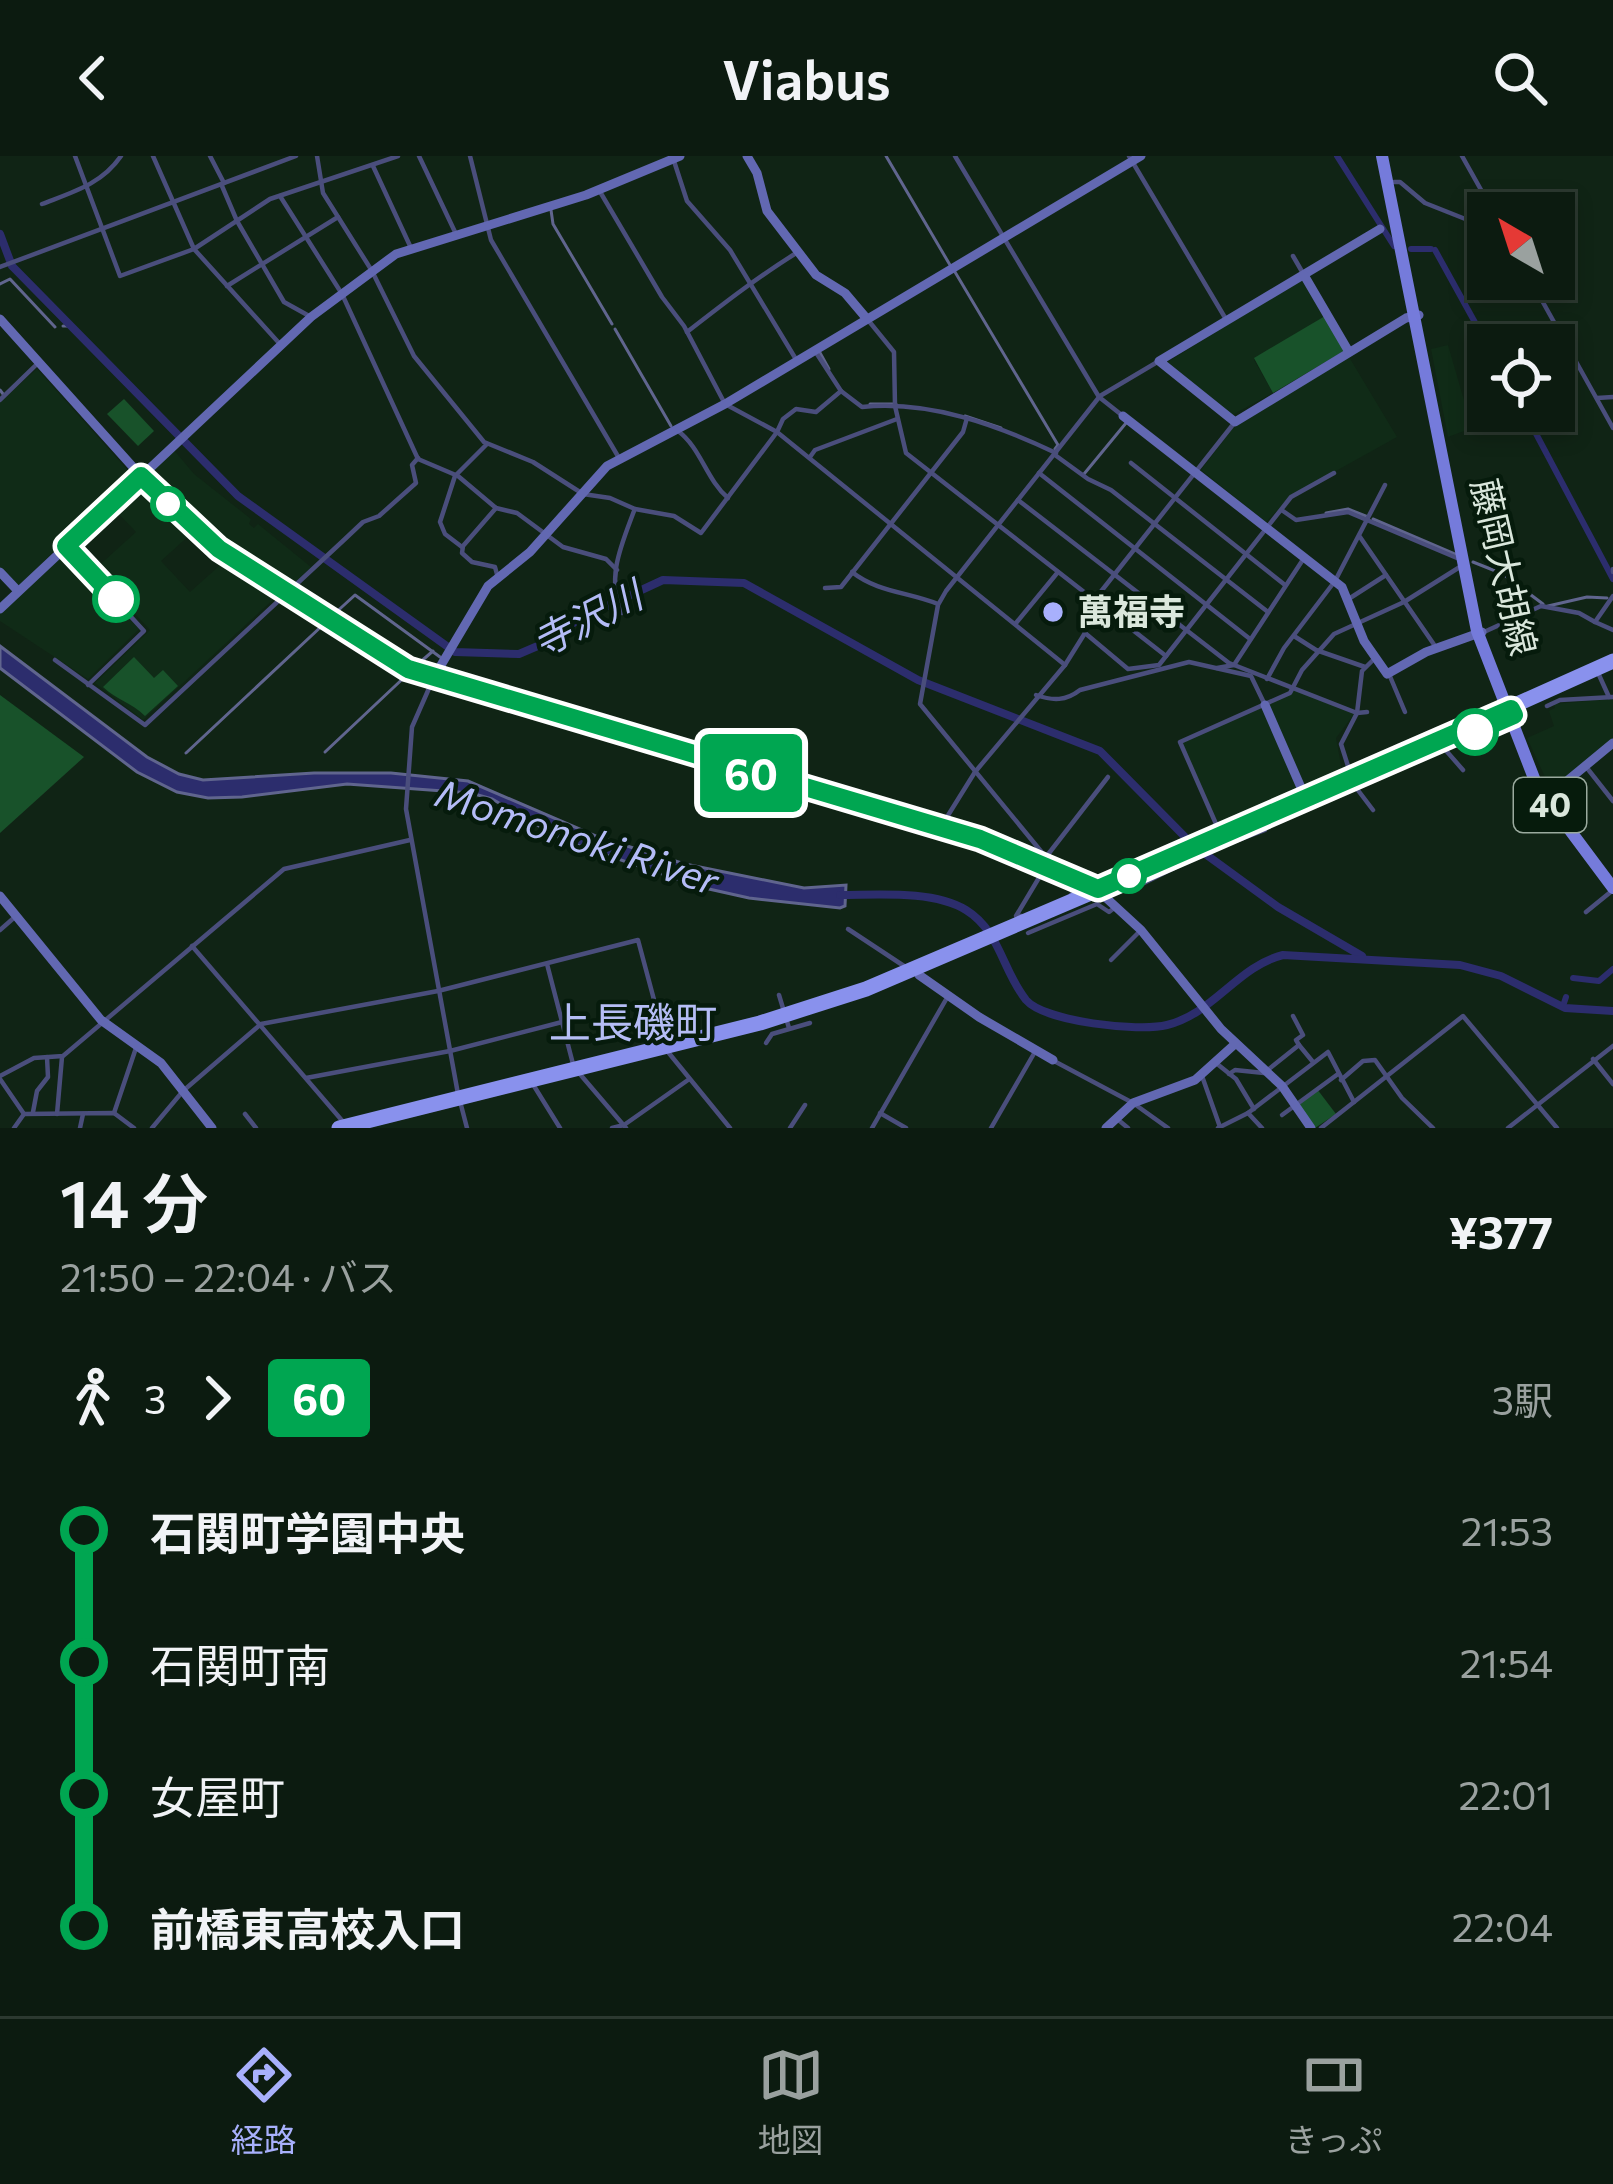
<!DOCTYPE html>
<html lang="ja">
<meta charset="utf-8">
<style>
:root{--surface:#0c1b10;--page:#1a281e;--text:#f1f3f6;--muted:#9aa19f;--line:#2c3930;--accent:#a8b0fc}
body{margin:0;font-family:Commissioner,"Noto Sans JP",sans-serif;background:var(--page);color:var(--text);height:100vh;display:flex;flex-direction:column;font-size:45px;white-space:nowrap}
*{box-sizing:border-box;margin:0}
p{font-size:39px;color:var(--muted)}
.icon{flex:none;width:66px;height:66px;fill:none;stroke:currentColor;stroke-width:2;stroke-linecap:round;stroke-linejoin:round}
.map{position:relative;height:972px;overflow:hidden}
.details{display:flex;flex-direction:column;background:var(--surface);flex:1}
.details>*{flex:none}
.badge{padding:0 24px;border-radius:9px;font-size:42px;line-height:78px}
.needle{width:78px;rotate:321deg}
.tools{position:absolute;left:1467px;top:36px;display:grid;gap:24px}
.tools a{display:grid;place-items:center;width:108px;height:108px;border-radius:0px;background:var(--surface);box-shadow:0 6px 18px #0003,0 0 0 3px var(--line);font-size:60px}
.map>.badge{position:absolute;translate:-50% -50%;box-shadow:0 0 0 6px #fff}
.legs{display:flex;align-items:center;gap:18px;height:132px;padding:0 60px;font-size:39px}
.legs p{margin-inline-start:auto}
.headline{display:flex;align-items:center;justify-content:space-between;height:204px;padding:0 60px}
h1{font-size:66px;font-weight:600;line-height:90px}
ul{padding:0 60px;list-style:none}
li{display:flex;align-items:center;gap:42px;height:132px;font-size:45px}
li i{display:grid;place-items:center;width:18px;height:100%;margin:0 15px;background:currentColor}
li i::after{content:'';width:30px;height:30px;margin:-15px;border:9px solid;border-radius:50%;background:var(--surface)}
li p{margin-inline-start:auto}
li:first-child i{background:linear-gradient(#0000 50%,currentColor 0)}
li:last-child i{background:linear-gradient(currentColor 50%,#0000 0)}
header{display:flex;justify-content:space-between;align-items:center;height:156px;padding:0 60px;background:var(--surface);font-size:54px;font-weight:600}
.tabs{display:flex;justify-content:space-around;align-items:center;height:168px;border-top:3px solid var(--line);background:var(--surface);font-size:33px;color:var(--muted)}
.tabs a{display:grid;justify-items:center;gap:6px}
.tabs .selected{color:var(--accent)}
.map>svg:first-child{display:block}
.built{fill:#102b17}
.green{fill:#18522a}
.water{fill:#2c2d6d;stroke:#60658e;stroke-width:3}
.lines{fill:none;stroke-linecap:round;stroke-linejoin:round}
.stream{stroke:#60658e;stroke-width:3}
.canal{stroke:#2c2d6d;stroke-width:6}
.river{stroke:#2c2d6d;stroke-width:8}
.street{stroke:#4a4e7c;stroke-width:4.5}
.secondary{stroke:#6268b2;stroke-width:9}
.primary{stroke:#757bdb;stroke-width:12}
.highway{stroke:#8991ed;stroke-width:15}
.line-1-casing{stroke:#fff;stroke-width:27}
.line-1{stroke:#00a651;stroke-width:18}
.stop-1-dot{fill:#fff;stroke:#00a651;stroke-width:6}
.poi-dot{fill:#a8b0fc;stroke:#061b0c;stroke-width:4.5}
.labels{text-anchor:middle;stroke-width:9;stroke-linejoin:round;paint-order:stroke}
.shield{fill:#061b0c;stroke:#9aaa9e;stroke-width:3}
.shield-label{font-size:33px;font-weight:bold;fill:#dae7dc}
.street-label{font-size:36px;fill:#dae7dc;stroke:#061b0c}
.poi-label{font-size:36px;font-weight:bold;fill:#dae7dc;stroke:#061b0c;text-anchor:start}
.water-label{font-size:39px;font-style:italic;fill:#b4bcf7;stroke:#061b0c}
.quarter-label{font-size:42px;fill:#b5bdf5;stroke:#061b0c}
</style>
<header><svg class="icon" aria-label="back" viewBox="0 0 24 24"><path d="M15 5l-7 7 7 7"/></svg>Viabus<svg class="icon" aria-label="search" viewBox="0 0 24 24"><circle cx="10" cy="10" r="6"/><path d="M15 15l6 6"/></svg></header>
<div class="map">
<svg width="1613" height="972" viewBox="0 0 1613 972">
<rect width="100%" height="100%" fill="#102415"/>
<g class="built">
<polygon points="1302,123 1325,160 1254,204 1273,237 1232,259 1166,207"/>
<polygon points="1448,189 1472,272 1448,281 1431,193"/>
<polygon points="1349,201 1397,281 1291,340 1266,366 1201,314 1233,272"/>
<polygon points="37,213 131,318 19,430 0,411 0,246"/>
<polygon points="173,293 194,318 251,363 249,368 254,372 258,368 311,411 287,434 200,373 151,323 149,315"/>
<polygon points="137,328 144,329 193,376 161,405 190,436 227,403 279,438 143,564 95,527 150,474 94,414 136,376 112,351"/>
<polygon points="66,396 139,473 88,523 0,465 0,456"/>
<polygon points="1294,534 1354,558 1336,582 1343,620 1221,677 1182,587"/>
<polygon points="1613,543 1613,584 1551,634 1527,582 1554,570 1549,555 1555,552 1554,548"/>
</g>
<g class="green">
<polygon points="1325,160 1344,195 1273,237 1254,202"/>
<polygon points="124,243 154,275 138,290 107,258"/>
<path d="M134,501l20,21 9,-8 15,16 -33,30c-13,-13 -28,-16 -42,-29z"/>
<polygon points="0,539 84,601 0,677"/>
<polygon points="1317,933 1336,958 1315,972 1299,949"/>
</g>
<polygon class="water" points="0,490 147,601 179,618 203,624 314,617 391,617 468,625 598,681 685,708 804,732 846,729 845,750 840,752 749,742 700,731 565,685 492,643 471,637 347,628 242,641 208,642 177,636 137,616 0,512"/>
<g class="lines">
<g class="stream">
<polyline points="886,0 950,109"/>
<polyline points="551,54 553,68 612,168"/>
<polyline points="955,116 1058,289 1055,293"/>
<polyline points="0,128 10,123 55,171"/>
<polyline points="63,170 72,170"/>
<polyline points="615,173 671,270"/>
<polyline points="819,195 829,213"/>
<polyline points="0,234 3,238"/>
<polyline points="870,248 896,248"/>
<polyline points="965,260 1001,272"/>
<polyline points="1084,318 1126,267"/>
<polyline points="1326,357 1348,353 1368,361"/>
<polyline points="1373,363 1457,399"/>
<polyline points="1473,406 1503,418 1543,448"/>
<polyline points="1548,450 1587,441 1607,442"/>
<polyline points="332,460 355,439 440,501"/>
<polyline points="418,508 433,495"/>
<polyline points="325,596 411,515"/>
<polyline points="186,597 325,467"/>
</g>
<g class="canal">
<polyline points="1337,0 1394,90"/>
<polyline points="1411,93 1431,93"/>
<polyline points="1435,94 1488,190"/>
<polyline points="1524,255 1613,423"/>
<polyline points="1573,822 1599,825 1613,813"/>
<polyline points="1563,850 1566,841"/>
</g>
<g class="river">
<polyline points="0,78 12,110 238,340 455,496 519,498 547,486 579,463 663,424 744,427 918,524 1100,595 1193,689 1278,751 1362,800"/>
<path d="M840,739c38,0 93,-5 126,15 34,21 36,60 60,90 19,22 113,32 141,25 46,-11 71,-59 116,-70l177,10 41,11 64,32 48,3"/>
</g>
<g class="street">
<polyline points="75,0 120,120 194,93 270,43 398,0"/>
<polyline points="153,0 194,93 279,187"/>
<polyline points="210,0 224,27"/>
<polyline points="317,0 323,37 372,115 414,200 484,286 533,306 583,338 610,342 635,353 674,360 701,377 777,276 783,263 796,253 816,256 841,235"/>
<polyline points="419,0 455,76"/>
<polyline points="470,0 491,84 619,302"/>
<polyline points="955,0 1099,241 1123,260"/>
<polyline points="1129,0 1227,165"/>
<polyline points="1462,0 1494,57"/>
<polyline points="673,2 687,45 730,94 797,205"/>
<polyline points="373,10 411,92"/>
<polyline points="1394,26 1400,26 1425,47 1488,72"/>
<polyline points="222,30 237,65 284,146 311,161"/>
<polyline points="599,34 662,141 684,170 725,248 777,276 1065,509"/>
<polyline points="280,40 342,138 418,303 458,320 496,352 517,357 563,391 606,403 617,414"/>
<path d="M42,48c31,-12 60,-20 79,-48"/>
<polyline points="1293,100 1304,119"/>
<polyline points="0,111 296,0"/>
<polyline points="1530,123 1613,272"/>
<polyline points="227,130 338,61"/>
<polyline points="868,164 894,196 895,250 906,297 1166,500"/>
<path d="M687,176c36,-28 72,-56 111,-80"/>
<path d="M815,195l26,40 21,16c67,-7 135,18 194,46"/>
<polyline points="1597,242 1613,241"/>
<polyline points="0,244 37,208"/>
<polyline points="1235,266 1080,462 1085,477 1128,513 1159,509 1291,341 1334,317"/>
<path d="M678,275c23,17 28,48 50,67"/>
<polyline points="1055,299 1088,323 1111,334 1268,456"/>
<polyline points="810,301 815,294 897,263"/>
<polyline points="1131,307 1285,429"/>
<polyline points="1039,317 1250,483"/>
<polyline points="1018,344 1229,507 1357,557 1367,556"/>
<polyline points="496,352 463,390 462,397 472,406 495,411 498,422"/>
<polyline points="1283,355 1296,364 1348,356 1457,402"/>
<polyline points="1360,381 1435,490"/>
<polyline points="67,391 144,475 88,529"/>
<polyline points="462,391 445,378 440,366 455,320 487,288"/>
<polyline points="1613,413 1613,416"/>
<path d="M852,416c25,20 56,20 86,32"/>
<polyline points="825,432 841,431 963,276 967,262"/>
<polyline points="1613,440 1595,466 1613,474"/>
<polyline points="1347,444 1386,419"/>
<path d="M622,457c-16,-35 -1,-67 12,-102"/>
<polyline points="1016,467 1058,416"/>
<polyline points="1484,476 1541,450 1579,457 1595,466"/>
<polyline points="1294,480 1316,494 1365,511"/>
<polyline points="55,504 145,569 345,383 363,366 379,360 416,327 412,309 418,302"/>
<polyline points="1217,512 1234,509 1304,402"/>
<polyline points="1389,518 1405,556"/>
<polyline points="1599,519 1609,541"/>
<polyline points="434,521 412,571 406,653 458,938"/>
<polyline points="1267,523 1284,492 1335,425 1385,329"/>
<path d="M1036,539c17,6 30,6 44,-5l109,-28 62,14 14,29"/>
<polyline points="1547,550 1560,544 1613,541"/>
<polyline points="1442,590 1463,614"/>
<polyline points="1587,612 1613,645"/>
<polyline points="1373,654 1354,629 1341,588 1357,557 1362,515 1373,504"/>
<polyline points="942,669 975,616 1065,509 1085,477"/>
<polyline points="1220,677 1180,586 1290,537 1302,514 1334,478 1404,446 1463,409"/>
<polyline points="1225,689 1265,674"/>
<polyline points="1046,701 1108,621"/>
<polyline points="1144,727 1182,708"/>
<polyline points="1071,739 1091,720 1105,721 1139,709"/>
<polyline points="1586,756 1613,734"/>
<polyline points="1022,760 1016,760 1049,705 920,548 938,449 946,435 1100,240 1159,205"/>
<polyline points="848,773 904,810"/>
<polyline points="0,774 16,760"/>
<polyline points="1028,777 1097,748 1109,756 1113,753"/>
<polyline points="192,790 345,968"/>
<polyline points="1111,804 1141,774"/>
<polyline points="547,808 573,908"/>
<polyline points="779,839 789,872"/>
<polyline points="766,887 772,878 810,867"/>
<polyline points="1299,889 1313,906"/>
<polyline points="1593,903 1613,928"/>
<polyline points="1054,905 1133,947 1168,972"/>
<polyline points="1216,907 1236,923 1254,953"/>
<polyline points="579,917 626,972"/>
<polyline points="1229,918 1235,914 1264,917 1299,889 1296,884 1303,879 1293,860"/>
<polyline points="0,920 34,902 63,900 284,713 410,684"/>
<polyline points="1202,920 1220,971"/>
<polyline points="306,922 450,895 562,866"/>
<polyline points="0,923 24,958"/>
<polyline points="1341,924 1363,905 1375,904 1402,942 1433,972"/>
<polyline points="534,930 560,972"/>
<polyline points="461,949 467,972"/>
<polyline points="33,956 37,935 48,921 47,901"/>
<polyline points="114,957 137,889"/>
<polyline points="880,957 906,972"/>
<polyline points="1248,957 1262,972"/>
<polyline points="24,958 114,957 134,972"/>
<polyline points="57,958 62,901"/>
<polyline points="245,958 256,972"/>
<polyline points="1282,959 1338,918"/>
<polyline points="1116,962 1128,972"/>
<polyline points="14,972 24,958"/>
<polyline points="80,972 83,958"/>
<polyline points="152,972 183,935 261,868 438,835 638,784 668,896 730,972"/>
<polyline points="612,972 624,969 688,924"/>
<polyline points="790,972 805,949"/>
<polyline points="872,972 948,840"/>
<polyline points="991,972 1036,894"/>
<polyline points="1218,972 1248,957 1328,896 1354,946"/>
<polyline points="1321,972 1463,860 1557,972"/>
<polyline points="1508,972 1613,890"/>
</g>
<g class="secondary">
<polyline points="747,0 757,17 767,55 816,119 845,137 867,163"/>
<polyline points="1380,73 1159,205 1235,266 1406,162 1419,159"/>
<polyline points="1304,119 1349,196"/>
<polyline points="0,163 141,320 204,382 401,509 980,683 1091,728 1141,774 1221,873 1282,930 1311,972"/>
<polyline points="1123,260 1342,431 1364,485 1387,518 1426,496 1482,476"/>
<polyline points="0,416 18,435"/>
<polyline points="0,453 311,161 396,98 586,39 680,0"/>
<polyline points="434,521 488,430 530,396 607,310 725,248 1141,0"/>
<polyline points="1265,549 1306,643"/>
<polyline points="1550,639 1613,587"/>
<polyline points="0,740 101,864 161,907 212,972"/>
<polyline points="919,819 979,861 1053,904"/>
<polyline points="1106,972 1133,947 1195,924 1235,888"/>
</g>
<polyline class="primary" points="1382,0 1477,475 1537,630 1613,732"/>
<polyline class="highway" points="339,972 760,867 866,833 1208,687 1613,505"/>
</g>
<g class="lines">
<defs>
<polyline id="line-1" points="116,443 66,390 141,320 219,393 408,513 980,683 1098,733 1511,553 1514,559 1475,576"/>
</defs>
<use href="#line-1" class="line-1-casing"/>
<use href="#line-1" class="line-1"/>
</g>
<g class="stop-1-dot">
<circle cx="168" cy="348" r="15"/>
<circle cx="116" cy="443" r="21"/>
<circle cx="1475" cy="576" r="21"/>
<circle cx="1129" cy="720" r="15"/>
</g>
<circle class="poi-dot" cx="1053" cy="456" r="12"/>
<g class="labels">
<rect class="shield" x="1514" y="622" width="72" height="54" rx="9"/>
<g class="shield-label">
<text x="1550" y="661">40</text>
</g>
<g class="street-label">
<text transform="translate(1504 411) rotate(77)" y="13">藤岡大胡線</text>
</g>
<g class="poi-label">
<text x="1077" y="469">萬福寺</text>
</g>
<g class="water-label">
<text transform="translate(587 463) rotate(-27)" y="14">寺沢川</text>
<text transform="translate(577 681) rotate(18)" y="14">Momonoki River</text>
</g>
<g class="quarter-label">
<text x="633" y="882">上長磯町</text>
</g>
</g>
</svg>
<div class="tools">
<a><svg class="needle" viewBox="-14 -14 28 28"><path d="M0-13l5 13h-10z" fill="#e53935"/><path d="M0 13l5-13h-10z" fill="#9aa19f"/></svg></a>
<a><svg class="icon" aria-label="locate" viewBox="0 0 24 24"><circle cx="12" cy="12" r="6"/><path d="M12 2v4M12 18v4M2 12h4M18 12h4"/></svg></a>
</div>
<b class="badge" style="left:751px;top:617px;background:#00a651;color:#fff">60</b>
</div>
<section class="details">
<div class="headline"><div><h1>14 分</h1><p>21:50 – 22:04 · バス</p></div><b>¥377</b></div>
<div class="legs"><svg class="icon" aria-label="walk" viewBox="0 0 24 24"><circle cx="13" cy="4" r="2"/><path d="M13 8l-2 6 4 7M11 14l-3 7M7 12l3-4h3l4 4"/></svg>3<svg class="icon" aria-label="forward" viewBox="0 0 24 24"><path d="M9 5l7 7-7 7"/></svg><b class="badge" style="background:#00a651;color:#fff">60</b><p>3駅</p></div>
<ul>
<li><i style="color:#00a651"></i><b>石関町学園中央</b><p>21:53</p></li>
<li><i style="color:#00a651"></i><span>石関町南</span><p>21:54</p></li>
<li><i style="color:#00a651"></i><span>女屋町</span><p>22:01</p></li>
<li><i style="color:#00a651"></i><b>前橋東高校入口</b><p>22:04</p></li>
</ul>
</section>
<nav class="tabs">
<a class="selected"><svg class="icon" aria-label="directions" viewBox="0 0 24 24"><path d="M12 3l9 9-9 9-9-9zM9 14v-3h6M13 9l2 2-2 2"/></svg>経路</a>
<a><svg class="icon" aria-label="map" viewBox="0 0 24 24"><path d="M3 6l6-2 6 2 6-2v14l-6 2-6-2-6 2zM9 4v14M15 6v14"/></svg>地図</a>
<a><svg class="icon" aria-label="tickets" viewBox="0 0 24 24"><path d="M3 7h18v10H3zM15 7v10"/></svg>きっぷ</a>
</nav>
